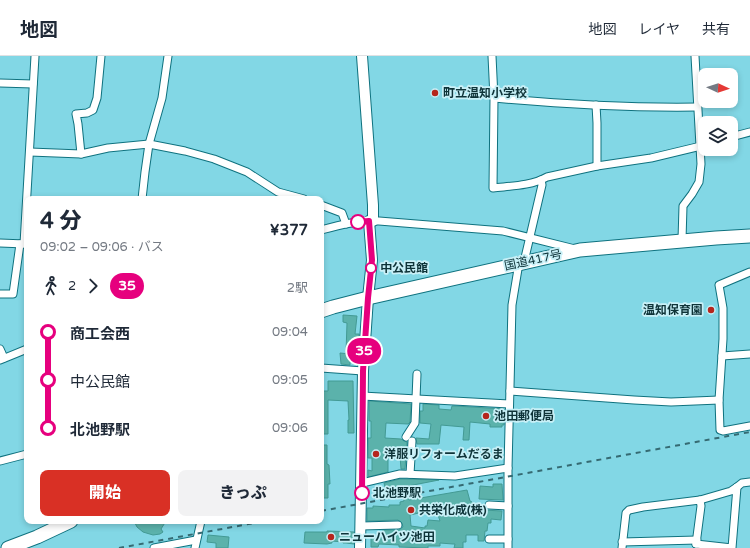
<!DOCTYPE html>
<html lang="ja">
<meta charset="utf-8">
<style>
:root{--surface:#fff;--page:#f2f2f3;--text:#1f2937;--muted:#747a83;--line:#e0e1e3;--accent:#d93025}
body{margin:0;font-family:"Varela Round","Noto Sans JP",sans-serif;background:var(--page);color:var(--text);height:100vh;display:flex;flex-direction:column;font-size:15px;white-space:nowrap}
*{box-sizing:border-box;margin:0}
p{font-size:13px;color:var(--muted)}
.icon{flex:none;width:22px;height:22px;fill:none;stroke:currentColor;stroke-width:2;stroke-linecap:round;stroke-linejoin:round}
.map{position:relative;flex:1;overflow:hidden}
.side{position:absolute;left:24px;top:140px;width:300px;height:328px;display:flex;flex-direction:column;background:var(--surface);border-radius:8px;box-shadow:0 2px 6px #0003}
.side>*{flex:none}
.badge{padding:0 8px;border-radius:13px;font-size:14px;line-height:26px}
.needle{width:26px;rotate:93deg}
.controls{position:absolute;left:698px;top:12px;display:grid;gap:8px}
.controls a{display:grid;place-items:center;width:40px;height:40px;border-radius:8px;background:var(--surface);box-shadow:0 2px 6px #0003;font-size:20px}
.map>.badge{position:absolute;translate:-50% -50%;box-shadow:0 0 0 2px #fff}
.legs{display:flex;align-items:center;gap:6px;height:44px;padding:0 16px;font-size:13px}
.legs p{margin-inline-start:auto}
.headline{display:flex;align-items:center;justify-content:space-between;height:68px;padding:0 16px}
h1{font-size:22px;font-weight:800;line-height:30px}
.cta{display:flex;gap:8px;margin-top:auto;padding:8px 16px}
.cta a{flex:1;height:46px;border-radius:8px;background:var(--accent);color:#fff;font-size:16px;font-weight:800;line-height:46px;text-align:center}
.cta a+a{background:var(--page);color:var(--text)}
ul{padding:0 16px;list-style:none}
li{display:flex;align-items:center;gap:14px;height:48px;font-size:15px}
li i{display:grid;place-items:center;width:6px;height:100%;margin:0 5px;background:currentColor}
li i::after{content:'';width:10px;height:10px;margin:-5px;border:3px solid;border-radius:50%;background:var(--surface)}
li p{margin-inline-start:auto}
li:first-child i{background:linear-gradient(#0000 50%,currentColor 0)}
li:last-child i{background:linear-gradient(currentColor 50%,#0000 0)}
header{display:flex;align-items:center;gap:24px;box-sizing:border-box;height:56px;padding:0 20px;background:var(--surface);border-bottom:1px solid var(--line)}
header strong{font-size:19px}
nav{display:flex;gap:22px;margin-inline-start:auto;font-size:14px}
.map>svg:first-child{display:block}
.building{fill:#5bb2ab;stroke:#439a94;fill-rule:evenodd}
.lines{fill:none;stroke-linecap:round;stroke-linejoin:round}
.street-casing{stroke:#0f727f;stroke-width:9}
.secondary-casing{stroke:#0f727f;stroke-width:12}
.highway-casing{stroke:#0f727f;stroke-width:15}
.street{stroke:#fff;stroke-width:7}
.secondary{stroke:#fff;stroke-width:10}
.highway{stroke:#fff;stroke-width:13}
.rail{stroke:#356a72;stroke-width:2;stroke-dasharray:5 5;stroke-linecap:butt}
.line-1-casing{stroke:#fff;stroke-width:9}
.line-1{stroke:#e6007e;stroke-width:6}
.poi-dot{fill:#b5261d;stroke:#c8f0f7;stroke-width:1.5}
.stop-1-dot{fill:#fff;stroke:#e6007e;stroke-width:2}
.labels{text-anchor:middle;stroke-width:3.5;stroke-linejoin:round;paint-order:stroke}
.poi-label{font-size:12px;font-weight:bold;fill:#0e3338;stroke:#c8f0f7;text-anchor:start}
.street-label{font-size:12px;fill:#0e3338;stroke:#c8f0f7}
.stop-label{font-size:12px;font-weight:bold;fill:#0e3338;stroke:#c8f0f7;text-anchor:start}
</style>
<header>
<strong>地図</strong>
<nav><a>地図</a><a>レイヤ</a><a>共有</a></nav>
</header>
<div class="map">
<svg width="750" height="492" viewBox="0 0 750 492">
<rect width="100%" height="100%" fill="#82d7e5"/>
<g class="building">
<polygon points="343,259 357,260 355,278 359,278 358,294 355,294 355,297 346,297 347,267 343,266"/>
<polygon points="340,297 350,298 350,309 341,308"/>
<polygon points="328,325 353,325 354,377 348,377 348,364 349,364 348,345 328,344 328,378 321,378 321,335 328,335"/>
<polygon points="369,345 411,348 410,366 408,368 386,367 385,382 401,383 404,385 407,386 405,413 401,413 400,400 388,400 388,416 368,421 368,414 372,415 372,402 368,402 368,382 371,382 371,365 369,365"/>
<polygon points="423,348 439,349 439,353 451,354 452,350 455,350 504,353 504,369 502,369 502,371 490,371 490,368 470,366 469,384 463,384 464,371 441,369 439,388 417,388 416,382 429,383 431,368 420,367 420,355 423,355"/>
<polygon points="321,389 327,389 327,408 329,409 330,428 328,428 328,442 321,442"/>
<path d="M400,423l39,1 -31,6 1,14 58,-10 3,11 2,1v5l11,1v2l19,1 -1,9 -10,-1v4h-3l-1,8h-2l-1,10h-6v-6h-12v7h-3v6h-9l1,-4h-2l-13,-1v3h-12v2l-29,-1v-2l-20,-1 -1,3h-7v-10l10,1v-2h2v-6h16l4,-3 -1,-4 -4,-3 -31,1v-13h6v-2l16,1v-2h11v-3l4,-1 -2,-14 -16,4 -2,-8zM436,453l4,12 -12,-1 -1,6h-2v2l-14,-2 -1,-11 13,-3v-2z"/>
<polygon points="493,428 502,428 503,444 479,443 480,430 493,431"/>
<polygon points="134,465 166,465 161,473 163,476 160,478 153,479 143,476 137,471"/>
<polygon points="327,475 354,476 354,488 346,487 343,487 343,486 332,485 332,487 327,488 304,487 305,476 327,476"/>
<polygon points="208,479 229,481 228,492 216,492 216,487 207,486"/>
</g>
<g class="lines">
<defs>
<g id="street">
<path d="M492,0l2,42 -1,90c17,-2 38,-2 54,-11l50,-11 54,-8 54,-13"/>
<polyline points="0,27 33,28"/>
<path d="M494,42c67,6 135,10 203,9"/>
<polyline points="596,49 597,67 597,110"/>
<polyline points="731,81 750,76"/>
<polyline points="30,96 81,98 108,92 149,88 185,95 214,103 247,116 278,136 304,143"/>
<polyline points="81,98 78,68 76,58 87,57 93,54 97,42 101,0"/>
<polyline points="142,143 145,116 149,88 162,42 168,0"/>
<polyline points="321,149 342,157 346,168"/>
<path d="M321,174c19,-5 38,-10 58,-9l124,10 72,18"/>
<polyline points="682,184 683,150 692,138 699,126 701,108 695,0"/>
<polyline points="0,187 25,188"/>
<polyline points="24,188 35,0"/>
<polyline points="524,206 542,129 541,124"/>
<polyline points="750,216 719,229 723,252 723,283 719,344 720,374 723,375 750,370"/>
<polyline points="0,238 13,238 20,188"/>
<polyline points="0,293 4,302"/>
<polyline points="722,300 750,298"/>
<polyline points="0,304 27,293"/>
<polyline points="321,312 363,315"/>
<polyline points="510,335 634,344 671,346 719,344"/>
<polyline points="362,340 509,348"/>
<polyline points="406,381 415,367 417,318"/>
<polyline points="0,405 27,398"/>
<polyline points="410,418 412,385"/>
<polyline points="362,427 400,418 455,420 508,412"/>
<polyline points="489,449 508,450"/>
<polyline points="361,470 398,469"/>
<polyline points="489,483 508,483"/>
<polyline points="622,486 697,484"/>
<polyline points="696,488 732,492 737,431"/>
<polyline points="696,488 701,450 700,444"/>
<polyline points="154,492 196,484"/>
<polyline points="195,492 201,465"/>
<polyline points="508,492 508,412 512,249 519,207"/>
<polyline points="622,492 626,457 629,454 643,451 700,444 731,435 737,431 742,427 750,426"/>
</g>
<g id="secondary">
<polyline points="362,0 373,149 373,165"/>
<polyline points="360,492 363,315 368,242 372,204 369,165"/>
</g>
<g id="highway">
<polyline points="321,255 333,251 368,242 580,194 716,182 750,180"/>
<polyline points="8,492 37,481 71,465"/>
</g>
</defs>
<use href="#street" class="street-casing"/>
<use href="#secondary" class="secondary-casing"/>
<use href="#highway" class="highway-casing"/>
<use href="#street" class="street"/>
<use href="#secondary" class="secondary"/>
<use href="#highway" class="highway"/>
<g class="rail">
<polyline points="321,455 750,376"/>
<polyline points="119,492 265,465"/>
</g>
</g>
<g class="lines">
<defs>
<polyline id="line-1" points="358,166 369,165 372,204 368,242 363,315 362,437"/>
</defs>
<use href="#line-1" class="line-1-casing"/>
<use href="#line-1" class="line-1"/>
</g>
<g class="poi-dot">
<circle cx="435" cy="37" r="4"/>
<circle cx="711" cy="254" r="4"/>
<circle cx="486" cy="360" r="4"/>
<circle cx="376" cy="398" r="4"/>
<circle cx="411" cy="454" r="4"/>
<circle cx="331" cy="481" r="4"/>
</g>
<g class="stop-1-dot">
<circle cx="358" cy="166" r="7"/>
<circle cx="371" cy="212" r="5"/>
<circle cx="362" cy="437" r="7"/>
</g>
<g class="labels">
<g class="poi-label">
<text x="443" y="41">町立温知小学校</text>
<text x="703" y="258" text-anchor="end">温知保育園</text>
<text x="494" y="364">池田郵便局</text>
<text x="384" y="402">洋服リフォームだるま</text>
<text x="419" y="458">共栄化成(株)</text>
<text x="339" y="485">ニューハイツ池田</text>
</g>
<g class="street-label">
<text transform="translate(533 204) rotate(-12)" y="4">国道417号</text>
</g>
<g class="stop-label">
<text x="380" y="216">中公民館</text>
<text x="373" y="441">北池野駅</text>
</g>
</g>
</svg>
<div class="controls">
<a><svg class="needle" viewBox="-14 -14 28 28"><path d="M0-13l5 13h-10z" fill="#e53935"/><path d="M0 13l5-13h-10z" fill="#747a83"/></svg></a>
<a><svg class="icon" aria-label="layers" viewBox="0 0 24 24"><path d="M12 4l9 5-9 5-9-5zM3 14l9 5 9-5"/></svg></a>
</div>
<b class="badge" style="left:364px;top:295px;background:#e6007e;color:#fff">35</b>
<section class="side">
<div class="headline"><div><h1>4 分</h1><p>09:02 – 09:06 · バス</p></div><b>¥377</b></div>
<div class="legs"><svg class="icon" aria-label="walk" viewBox="0 0 24 24"><circle cx="13" cy="4" r="2"/><path d="M13 8l-2 6 4 7M11 14l-3 7M7 12l3-4h3l4 4"/></svg>2<svg class="icon" aria-label="forward" viewBox="0 0 24 24"><path d="M9 5l7 7-7 7"/></svg><b class="badge" style="background:#e6007e;color:#fff">35</b><p>2駅</p></div>
<ul>
<li><i style="color:#e6007e"></i><b>商工会西</b><p>09:04</p></li>
<li><i style="color:#e6007e"></i><span>中公民館</span><p>09:05</p></li>
<li><i style="color:#e6007e"></i><b>北池野駅</b><p>09:06</p></li>
</ul>
<div class="cta"><a>開始</a><a>きっぷ</a></div>
</section>
</div>
